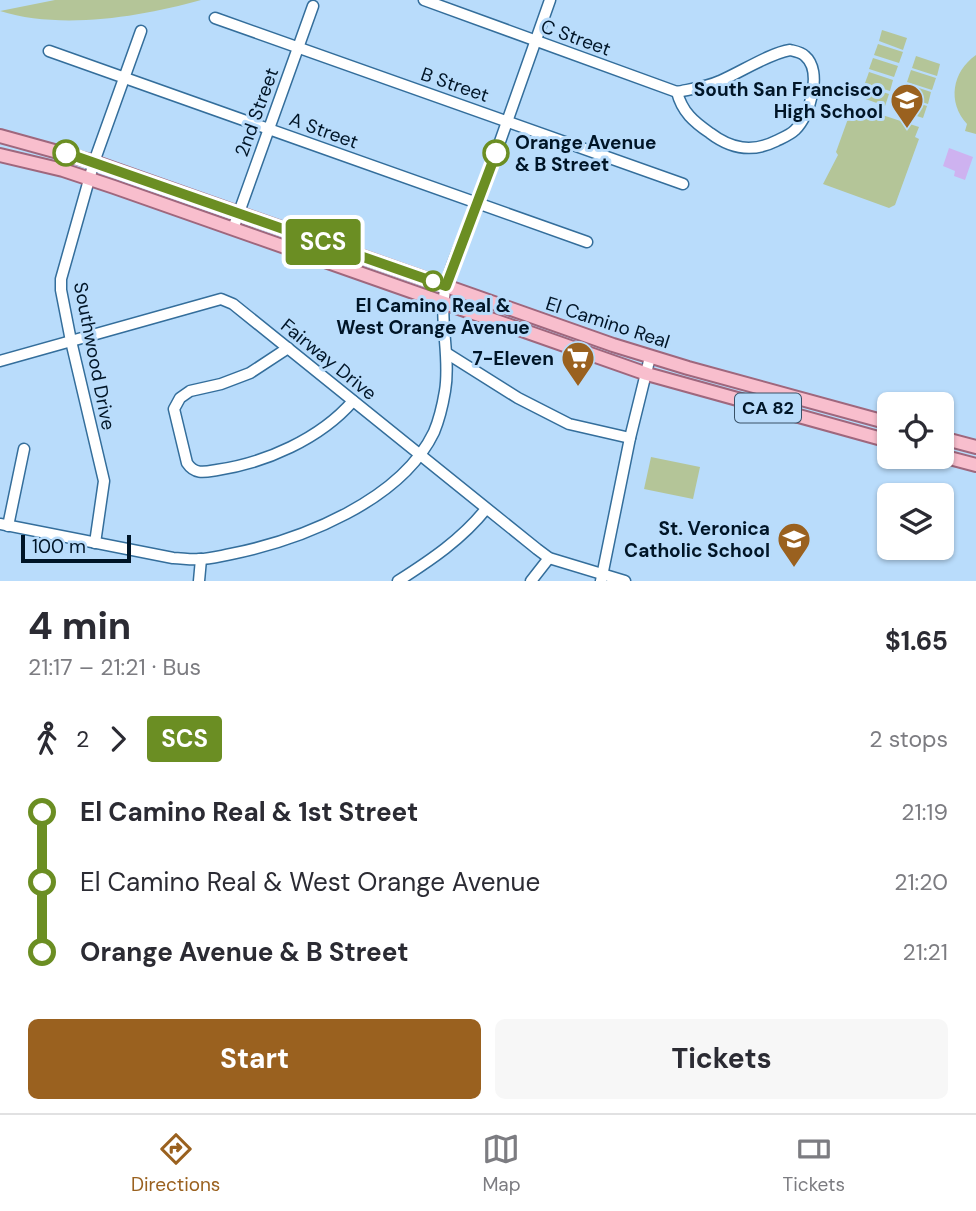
<!DOCTYPE html>
<meta charset="utf-8">
<style>
:root{--surface:#fff;--page:#f7f7f7;--text:#2b2b33;--muted:#7c7c81;--line:#e1e1e2;--accent:#9a611f}
body{margin:0;font-family:"DM Sans",sans-serif;background:var(--page);color:var(--text);height:100vh;display:flex;flex-direction:column;font-size:26px;white-space:nowrap}
*{box-sizing:border-box;margin:0}
p{font-size:23px;color:var(--muted)}
.icon{flex:none;width:38px;height:38px;fill:none;stroke:currentColor;stroke-width:2;stroke-linecap:round;stroke-linejoin:round}
.map{position:relative;height:581px;overflow:hidden}
.panel{display:flex;flex-direction:column;background:var(--surface);flex:1}
.panel>*{flex:none}
.badge{padding:0 14px;border-radius:5px;font-size:24px;line-height:46px}
.buttons{position:absolute;left:877px;top:392px;display:grid;gap:14px}
.buttons a{display:grid;place-items:center;width:77px;height:77px;border-radius:10px;background:var(--surface);box-shadow:0 2px 5px #0004;font-size:35px}
.scale{position:absolute;left:21px;bottom:18px;width:110px;box-sizing:border-box;padding-left:7px;border:4px solid #001527;border-top:0;font-size:19px;line-height:24px;white-space:nowrap;color:#001527;-webkit-text-stroke:5px #b9dcfb;paint-order:stroke}
.map>.badge{position:absolute;translate:-50% -50%;box-shadow:0 0 0 4px #fff}
.legs{display:flex;align-items:center;gap:10px;height:77px;padding:0 28px;font-size:23px}
.legs p{margin-inline-start:auto}
.head{display:flex;align-items:center;justify-content:space-between;height:119px;padding:0 28px}
h1{font-size:38px;font-weight:700;line-height:52px}
.button{display:flex;gap:14px;margin-top:auto;padding:14px 28px}
.button a{flex:1;height:80px;border-radius:10px;background:var(--accent);color:#fff;font-size:28px;font-weight:700;line-height:80px;text-align:center}
.button a+a{background:var(--page);color:var(--text)}
ul{padding:0 28px;list-style:none}
li{display:flex;align-items:center;gap:24px;height:70px;font-size:26px}
li i{display:grid;place-items:center;width:10px;height:100%;margin:0 9px;background:currentColor}
li i::after{content:'';width:18px;height:18px;margin:-9px;border:5px solid;border-radius:50%;background:var(--surface)}
li p{margin-inline-start:auto}
li:first-child i{background:linear-gradient(#0000 50%,currentColor 0)}
li:last-child i{background:linear-gradient(currentColor 50%,#0000 0)}
.dock{display:flex;justify-content:space-around;align-items:center;height:98px;border-top:2px solid var(--line);background:var(--surface);font-size:19px;color:var(--muted)}
.dock a{display:grid;justify-items:center;gap:4px}
.dock .on{color:var(--accent)}
.map>svg:first-child{display:block}
.green{fill:#b4c598}
.water{fill:#ceb2f0}
.lines{fill:none;stroke-linecap:round;stroke-linejoin:round}
.minor-casing{stroke:#346e9b;stroke-width:13}
.major-casing{stroke:#9f677d;stroke-width:16}
.minor{stroke:#fff;stroke-width:10}
.major{stroke:#f8becd;stroke-width:12}
.line-1-casing{stroke:#fff;stroke-width:16}
.line-1{stroke:#6b8e23;stroke-width:10}
.stop-1-dot{fill:#fff;stroke:#6b8e23;stroke-width:3.5}
.labels{text-anchor:middle;stroke-width:6;stroke-linejoin:round;paint-order:stroke}
.shield{fill:#b9dcfb;stroke:#385167;stroke-width:2}
.shield-label{font-size:18px;font-weight:bold;fill:#001527}
.street-label{font-size:19px;fill:#001527;stroke:#b9dcfb}
.poi-label{font-size:19px;font-weight:bold;fill:#001527;stroke:#b9dcfb;text-anchor:end}
.stop-label{font-size:19px;font-weight:bold;fill:#001527;stroke:#b9dcfb;text-anchor:start}
</style>
<div class="map">
<svg width="976" height="581" viewBox="0 0 976 581">
<rect width="100%" height="100%" fill="#b9dcfb"/>
<g class="green">
<path d="M55,0h146c-60,17 -141,30 -201,11z"/>
<polygon points="882,30 907,38 903,50 879,41"/>
<polygon points="878,44 903,52 899,63 874,55"/>
<path d="M976,55v79l-11,-3 2,-7c-20,-22 -15,-52 9,-69z"/>
<polygon points="916,56 940,64 937,76 912,68"/>
<polygon points="873,58 898,66 894,77 869,69"/>
<polygon points="911,70 936,78 932,90 907,82"/>
<polygon points="869,72 893,80 890,91 865,83"/>
<polygon points="907,84 931,92 928,104 903,96"/>
<polygon points="864,86 889,94 885,106 860,97"/>
<polygon points="902,98 927,106 923,118 898,110"/>
<polygon points="858,110 870,111 919,127 915,137 919,139 895,205 889,208 823,184 838,155 836,152 849,116"/>
<polygon points="651,457 700,467 693,499 644,489"/>
</g>
<polygon class="water" points="949,148 973,157 965,180 954,176 955,171 943,166"/>
<g class="lines">
<defs>
<g id="minor">
<polyline points="424,0 677,92"/>
<polyline points="215,18 683,184"/>
<path d="M790,50c4,1 11,2 15,6 18,15 5,60 -10,74 -5,5 -13,8 -19,11 -24,12 -45,8 -66,-8 -16,-11 -28,-21 -33,-41 14,-3 30,-5 43,-11 21,-9 50,-28 70,-31z"/>
<polyline points="49,51 587,242"/>
<polyline points="233,229 313,6"/>
<path d="M288,348l-38,25 -29,11 -31,7 -10,7 -6,11 13,54c8,12 18,9 30,7 48,-7 103,-31 136,-69"/>
<polyline points="448,354 518,398 569,424 630,438"/>
<polyline points="0,361 221,299 233,304 537,549 549,558 625,581"/>
<path d="M0,524l173,34c9,0 18,2 26,1 11,0 21,-3 32,-5 70,-14 170,-53 203,-122 5,-12 9,-29 11,-41 6,-35 -7,-72 1,-106 7,-29 23,-57 33,-84 24,-67 48,-134 71,-201"/>
<polyline points="8,526 24,449"/>
<polyline points="95,543 104,481 71,341 61,290 61,279 94,162 141,31"/>
<polyline points="199,581 201,559"/>
<path d="M398,581c33,-21 64,-42 88,-72"/>
<polyline points="531,581 549,558"/>
<polyline points="601,581 630,438 650,357"/>
</g>
<g id="major">
<polyline points="0,136 94,162 613,345 688,368 889,423"/>
<polyline points="0,155 63,170 114,187 647,374 889,441"/>
<polyline points="942,438 976,447"/>
<polyline points="942,456 976,465"/>
</g>
</defs>
<use href="#minor" class="minor-casing"/>
<use href="#major" class="major-casing"/>
<use href="#minor" class="minor"/>
<use href="#major" class="major"/>
</g>
<g class="lines">
<defs>
<polyline id="line-1" points="66,153 446,286 496,153"/>
</defs>
<use href="#line-1" class="line-1-casing"/>
<use href="#line-1" class="line-1"/>
</g>
<defs>
<symbol id="school-pin" viewBox="-11 -11 22 30"><path d="M0 17L-7.5 6A9.5 9.5 0 1 1 7.5 6Z" fill="#9a611f" stroke="#b9dcfb"/><path d="M0-5L7-2L0 1L-7-2ZM-4 1L0 2.5L4 1V4Q0 6-4 4Z" fill="#fff"/></symbol>
<symbol id="supermarket-pin" viewBox="-11 -11 22 30"><path d="M0 17L-7.5 6A9.5 9.5 0 1 1 7.5 6Z" fill="#9a611f" stroke="#b9dcfb"/><path d="M-6-5.5h2.5l.6 2H6L4.5 2H-2.5L-4.4-4H-6ZM-1.5 3.2a1.3 1.3 0 1 0 .1 0ZM3 3.2a1.3 1.3 0 1 0 .1 0Z" fill="#fff"/></symbol>
</defs>
<g fill-rule="evenodd">
<use href="#school-pin" x="888" y="81" width="38" height="52"/>
<use href="#supermarket-pin" x="559" y="339" width="38" height="52"/>
<use href="#school-pin" x="775" y="520" width="38" height="52"/>
</g>
<g class="stop-1-dot">
<circle cx="66" cy="153" r="12"/>
<circle cx="496" cy="153" r="12"/>
<circle cx="433" cy="281" r="9"/>
</g>
<g class="labels">
<rect class="shield" x="735" y="393.5" width="66" height="29" rx="5"/>
<g class="shield-label">
<text x="768" y="414">CA 82</text>
</g>
<g class="street-label">
<text transform="translate(576 37) rotate(20)" y="7">C Street</text>
<text transform="translate(455 84) rotate(19)" y="7">B Street</text>
<text transform="translate(256 112) rotate(-70)" y="7">2nd Street</text>
<text transform="translate(324 130) rotate(20)" y="7">A Street</text>
<text transform="translate(608 322) rotate(18)" y="7">El Camino Real</text>
<text transform="translate(95 356) rotate(79)" y="7">Southwood Drive</text>
<text transform="translate(329 359) rotate(39)" y="7">Fairway Drive</text>
</g>
<g class="poi-label">
<text x="883" y="96">South San Francisco<tspan x="883" dy="22">High School</tspan></text>
<text x="554" y="365">7-Eleven</text>
<text x="770" y="535">St. Veronica<tspan x="770" dy="22">Catholic School</tspan></text>
</g>
<g class="stop-label">
<text x="515" y="149">Orange Avenue<tspan x="515" dy="22">&amp; B Street</tspan></text>
<text x="433" y="312" text-anchor="middle">El Camino Real &amp;<tspan x="433" dy="22">West Orange Avenue</tspan></text>
</g>
</g>
</svg>
<div class="buttons">
<a><svg class="icon" aria-label="locate" viewBox="0 0 24 24"><circle cx="12" cy="12" r="6"/><path d="M12 2v4M12 18v4M2 12h4M18 12h4"/></svg></a>
<a><svg class="icon" aria-label="layers" viewBox="0 0 24 24"><path d="M12 4l9 5-9 5-9-5zM3 14l9 5 9-5"/></svg></a>
</div>
<div class="scale">100 m</div>
<b class="badge" style="left:323px;top:242px;background:#6b8e23;color:#fff">SCS</b>
</div>
<section class="panel">
<div class="head"><div><h1>4 min</h1><p>21:17 – 21:21 · Bus</p></div><b>$1.65</b></div>
<div class="legs"><svg class="icon" aria-label="walk" viewBox="0 0 24 24"><circle cx="13" cy="4" r="2"/><path d="M13 8l-2 6 4 7M11 14l-3 7M7 12l3-4h3l4 4"/></svg>2<svg class="icon" aria-label="forward" viewBox="0 0 24 24"><path d="M9 5l7 7-7 7"/></svg><b class="badge" style="background:#6b8e23;color:#fff">SCS</b><p>2 stops</p></div>
<ul>
<li><i style="color:#6b8e23"></i><b>El Camino Real &amp; 1st Street</b><p>21:19</p></li>
<li><i style="color:#6b8e23"></i><span>El Camino Real &amp; West Orange Avenue</span><p>21:20</p></li>
<li><i style="color:#6b8e23"></i><b>Orange Avenue &amp; B Street</b><p>21:21</p></li>
</ul>
<div class="button"><a>Start</a><a>Tickets</a></div>
</section>
<nav class="dock">
<a class="on"><svg class="icon" aria-label="directions" viewBox="0 0 24 24"><path d="M12 3l9 9-9 9-9-9zM9 14v-3h6M13 9l2 2-2 2"/></svg>Directions</a>
<a><svg class="icon" aria-label="map" viewBox="0 0 24 24"><path d="M3 6l6-2 6 2 6-2v14l-6 2-6-2-6 2zM9 4v14M15 6v14"/></svg>Map</a>
<a><svg class="icon" aria-label="tickets" viewBox="0 0 24 24"><path d="M3 7h18v10H3zM15 7v10"/></svg>Tickets</a>
</nav>
